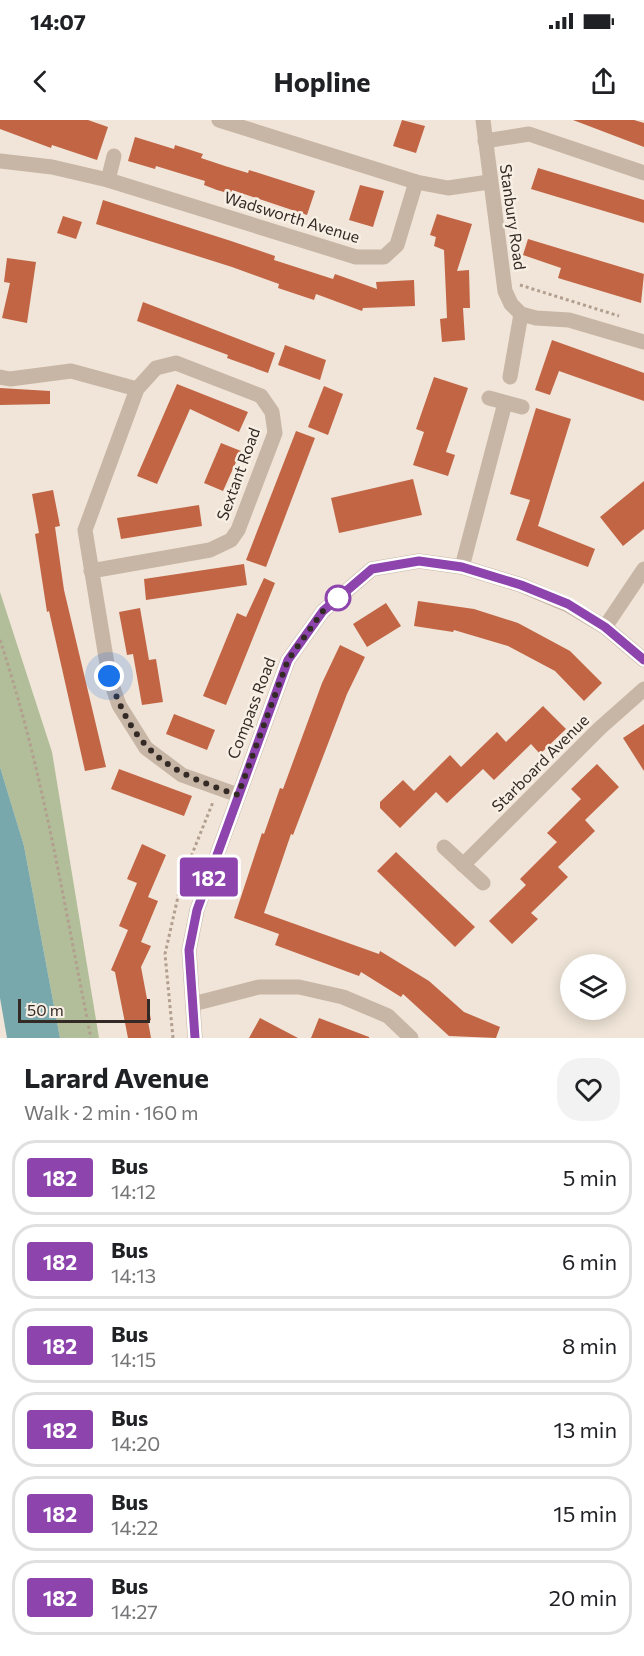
<!DOCTYPE html>
<meta charset="utf-8">
<style>
:root{--surface:#fff;--page:#f2f2f2;--text:#202124;--muted:#757577;--line:#e0e0e0}
body{margin:0;font-family:Commissioner,sans-serif;background:var(--page);color:var(--text);height:100vh;display:flex;flex-direction:column;font-size:22px;white-space:nowrap}
*{box-sizing:border-box;margin:0}
p{font-size:20px;color:var(--muted)}
.icon{flex:none;width:33px;height:33px;fill:none;stroke:currentColor;stroke-width:2;stroke-linecap:round;stroke-linejoin:round}
.map{position:relative;height:918px;overflow:hidden}
.drawer{display:flex;flex-direction:column;background:var(--surface);flex:1}
.drawer>*{flex:none}
.badge{padding:0 12px;border-radius:4px;font-size:21px;line-height:39px}
.tools{position:absolute;left:560px;top:834px;display:grid;gap:12px}
.tools a{display:grid;place-items:center;width:66px;height:66px;border-radius:50%;background:var(--surface);box-shadow:0 3px 15px #0003;font-size:30px}
.scale{position:absolute;left:18px;bottom:15px;width:132px;box-sizing:border-box;padding-left:6px;border:3px solid #332a26;border-top:0;font-size:16px;line-height:21px;white-space:nowrap;color:#332a26;-webkit-text-stroke:4px #f8efe4;paint-order:stroke}
.you{position:absolute;width:30px;height:30px;margin:-15px;border:4px solid #fff;border-radius:50%;background:#1a73e8;box-shadow:0 0 0 9px #1a73e833}
.map>.badge{position:absolute;translate:-50% -50%;box-shadow:0 0 0 3px #fff}
.round{display:grid;place-items:center;flex:none;width:63px;height:63px;border-radius:24px;background:var(--page)}
.overview{display:flex;align-items:center;justify-content:space-between;height:102px;padding:0 24px}
h1{font-size:28px;font-weight:700;line-height:45px}
ul{padding:0;list-style:none}
li{display:flex;align-items:center;gap:18px;height:75px;margin:0 12px 9px;padding:0 12px;border:3px solid var(--line);border-radius:24px}
li div{flex:1}
li b{display:block;font-size:22px}
li em{font-style:normal}
li .badge{min-width:66px;font-weight:700;text-align:center}
.status{display:flex;justify-content:space-between;align-items:center;height:42px;padding:0 30px;background:var(--surface);direction:ltr}
.status svg{height:16px;fill:currentColor}
header{display:flex;justify-content:space-between;align-items:center;height:78px;padding:0 24px;background:var(--surface);font-size:27px;font-weight:700}
.map>svg:first-child{display:block}
.green{fill:#b1be99}
.water{fill:#78a8ab}
.building{fill:#c16545}
.lines{fill:none;stroke-linecap:round;stroke-linejoin:round}
.path{stroke:#b29f8f;stroke-width:3;stroke-dasharray:3 3;stroke-linecap:butt}
.street{stroke:#c7b5a5;stroke-width:15}
.line-casing{stroke:#fff;stroke-width:14}
.line{stroke:#8e44ad;stroke-width:9}
.walk{stroke:#332a26;stroke-width:6;stroke-dasharray:0 10.8}
.stop-dot{fill:#fff;stroke:#8e44ad;stroke-width:3}
.labels{text-anchor:middle;stroke-width:5;stroke-linejoin:round;paint-order:stroke}
.street-label{font-size:16px;fill:#332a26;stroke:#f8efe4}
</style>
<div class="status"><b>14:07</b><svg viewBox="0 0 49 12"><path d="M0 12V9h3v3zM5 12V6h3v6zM10 12V3h3v9zM15 12V0h3v12zM26 1h20v11H26zM47 4h2v5h-2z"/></svg></div>
<header><svg class="icon" aria-label="back" viewBox="0 0 24 24"><path d="M15 5l-7 7 7 7"/></svg>Hopline<svg class="icon" aria-label="share" viewBox="0 0 24 24"><path d="M12 15V3M7 8l5-5 5 5M5 13v7h14v-7"/></svg></header>
<div class="map">
<svg width="644" height="918" viewBox="0 0 644 918">
<rect width="100%" height="100%" fill="#f0e5d8"/>
<polygon class="green" points="0,472 52,632 99,918 60,918 24,726 0,647"/>
<polygon class="water" points="0,647 24,726 60,918 7,918 0,878"/>
<g class="building">
<polygon points="0,0 88,0 108,7 97,40 52,25 51,28 0,9"/>
<polygon points="402,0 425,6 416,33 393,26"/>
<polygon points="573,0 634,0 644,3 644,27"/>
<polygon points="135,17 174,29 175,25 203,34 201,38 225,46 248,53 249,50 315,71 307,95 232,70 231,74 217,70 204,65 205,61 156,46 155,49 128,41"/>
<polygon points="538,48 644,80 644,103 531,69"/>
<polygon points="360,65 384,71 373,107 349,100"/>
<polygon points="103,80 231,121 275,136 274,140 333,159 335,154 377,169 376,162 414,160 415,186 363,188 362,191 316,174 314,180 278,168 279,164 232,147 96,104"/>
<polygon points="437,94 472,104 457,151 469,150 470,188 463,188 465,220 442,222 440,199 447,198 444,130 434,126 436,117 430,115"/>
<polygon points="63,96 82,102 76,119 57,113"/>
<polygon points="528,119 644,154 641,183 558,158 561,148 523,135"/>
<polygon points="7,138 36,142 27,203 2,198 10,163 4,162"/>
<polygon points="143,182 275,233 268,253 227,238 228,235 137,201"/>
<polygon points="552,220 644,253 644,281 559,251 550,275 535,270"/>
<polygon points="285,225 326,240 320,260 278,245"/>
<polygon points="434,257 468,268 446,332 455,335 448,356 413,345 424,312 416,309"/>
<polygon points="177,264 248,292 239,312 190,289 157,364 137,356"/>
<polygon points="324,266 343,274 328,315 308,307"/>
<polygon points="0,268 50,271 50,284 0,285"/>
<polygon points="536,288 571,299 538,406 595,429 588,447 516,420 530,380 510,374"/>
<polygon points="296,311 315,318 266,447 246,440"/>
<polygon points="221,323 241,331 223,371 204,363"/>
<polygon points="413,359 422,395 339,413 331,378"/>
<polygon points="644,361 644,409 623,426 600,397"/>
<polygon points="53,370 60,406 55,407 64,470 106,647 85,651 49,491 47,492 35,414 39,413 32,374"/>
<polygon points="199,385 202,406 121,419 117,398"/>
<polygon points="244,444 247,465 146,480 144,459"/>
<polygon points="264,458 275,463 226,585 203,576 237,493 246,497"/>
<polygon points="418,481 474,489 518,503 570,531 602,563 584,581 555,551 508,526 454,510 453,512 414,506"/>
<polygon points="386,483 401,506 367,527 353,504"/>
<polygon points="140,488 149,540 156,539 163,582 142,585 133,534 127,535 119,492"/>
<polygon points="340,525 365,537 347,574 293,715 291,714 264,793 379,834 380,831 429,861 464,892 500,907 496,918 449,916 403,874 401,877 361,852 359,856 275,825 279,814 234,798 262,713 264,714 280,668 283,669 322,563"/>
<polygon points="543,586 566,609 540,634 531,624 494,660 483,649 447,683 436,672 400,708 380,688 380,682 403,660 414,671 450,635 461,647 497,612 506,622"/>
<polygon points="174,594 215,610 207,630 166,614"/>
<polygon points="644,604 644,651 623,618"/>
<polygon points="597,644 619,667 585,700 595,711 558,747 568,757 531,793 538,799 512,824 489,801 526,765 520,759 557,722 547,713 581,679 571,669"/>
<polygon points="119,649 192,676 184,696 111,669"/>
<polygon points="142,724 166,735 148,777 158,781 141,822 151,826 141,847 151,900 148,901 151,918 128,918 115,852 111,850 128,810 119,806 137,763 127,759"/>
<polygon points="396,732 475,807 455,827 377,751"/>
<polygon points="260,898 298,918 249,918"/>
<polygon points="319,898 369,917 369,918 311,918"/>
</g>
<g class="lines">
<g class="path">
<polyline points="520,165 619,196"/>
<path d="M0,520c43,129 64,265 91,398"/>
<polyline points="173,918 165,834 182,759 213,682"/>
</g>
<g class="street">
<polyline points="219,0 416,62"/>
<polyline points="483,0 505,171 511,184 521,194 536,198 569,200 644,222"/>
<polyline points="485,21 529,14 644,53"/>
<polyline points="0,41 52,47 108,60 356,137 384,137 397,125 416,62 448,68 489,62"/>
<polyline points="108,60 114,36"/>
<polyline points="0,257 10,259 71,251 137,269"/>
<polyline points="510,257 521,194"/>
<polyline points="489,278 522,287"/>
<polyline points="462,447 505,283"/>
<polyline points="91,451 210,430 231,420 238,410 275,313 272,292 261,276 176,243 156,248 137,269 85,410 109,556 119,585 146,628 182,655 238,675"/>
<polyline points="605,507 644,449"/>
<polyline points="444,727 483,763"/>
<polyline points="463,745 600,608 644,569"/>
<polyline points="193,884 259,867 299,867 343,877 388,896 411,918"/>
<polyline points="195,918 189,830 197,790 288,540 323,491 372,449 419,441 462,447 521,465 568,485 605,507 644,540"/>
</g>
</g>
<g class="lines">
<defs>
<polyline id="line" points="195,918 189,830 197,790 288,540 323,491 372,449 419,441 462,447 521,465 568,484 605,507 644,540"/>
</defs>
<use href="#line" class="line-casing"/>
<use href="#line" class="line"/>
<path class="walk" d="M109,556c25,75 56,95 129,119l50,-135 35,-49 15,-13"/>
</g>
<circle class="stop-dot" cx="338" cy="478" r="12"/>
<g class="labels">
<g class="street-label">
<text transform="translate(292 97) rotate(17)" y="6">Wadsworth Avenue</text>
<text transform="translate(513 97) rotate(82)" y="6">Stanbury Road</text>
<text transform="translate(238 354) rotate(-70)" y="6">Sextant Road</text>
<text transform="translate(251 588) rotate(-69)" y="6">Compass Road</text>
<text transform="translate(540 643) rotate(-45)" y="6">Starboard Avenue</text>
</g>
</g>
</svg>
<div class="tools">
<a><svg class="icon" aria-label="layers" viewBox="0 0 24 24"><path d="M12 4l9 5-9 5-9-5zM3 14l9 5 9-5"/></svg></a>
</div>
<div class="scale">50 m</div>
<div class="you" style="left:109px;top:556px"></div>
<b class="badge" style="left:209px;top:757px;background:#8e44ad;color:#fff">182</b>
</div>
<section class="drawer">
<div class="overview"><div><h1>Larard Avenue</h1><p>Walk · 2 min · 160 m</p></div><a class="round"><svg class="icon" aria-label="heart" viewBox="0 0 24 24"><path d="M12 20l-8-8c-3-5 5-10 8-4 3-6 11-1 8 4z"/></svg></a></div>
<ul>
<li><span class="badge" style="background:#8e44ad;color:#fff">182</span><div><b>Bus</b><p>14:12</p></div><em>5 min</em></li>
<li><span class="badge" style="background:#8e44ad;color:#fff">182</span><div><b>Bus</b><p>14:13</p></div><em>6 min</em></li>
<li><span class="badge" style="background:#8e44ad;color:#fff">182</span><div><b>Bus</b><p>14:15</p></div><em>8 min</em></li>
<li><span class="badge" style="background:#8e44ad;color:#fff">182</span><div><b>Bus</b><p>14:20</p></div><em>13 min</em></li>
<li><span class="badge" style="background:#8e44ad;color:#fff">182</span><div><b>Bus</b><p>14:22</p></div><em>15 min</em></li>
<li><span class="badge" style="background:#8e44ad;color:#fff">182</span><div><b>Bus</b><p>14:27</p></div><em>20 min</em></li>
</ul>
</section>
